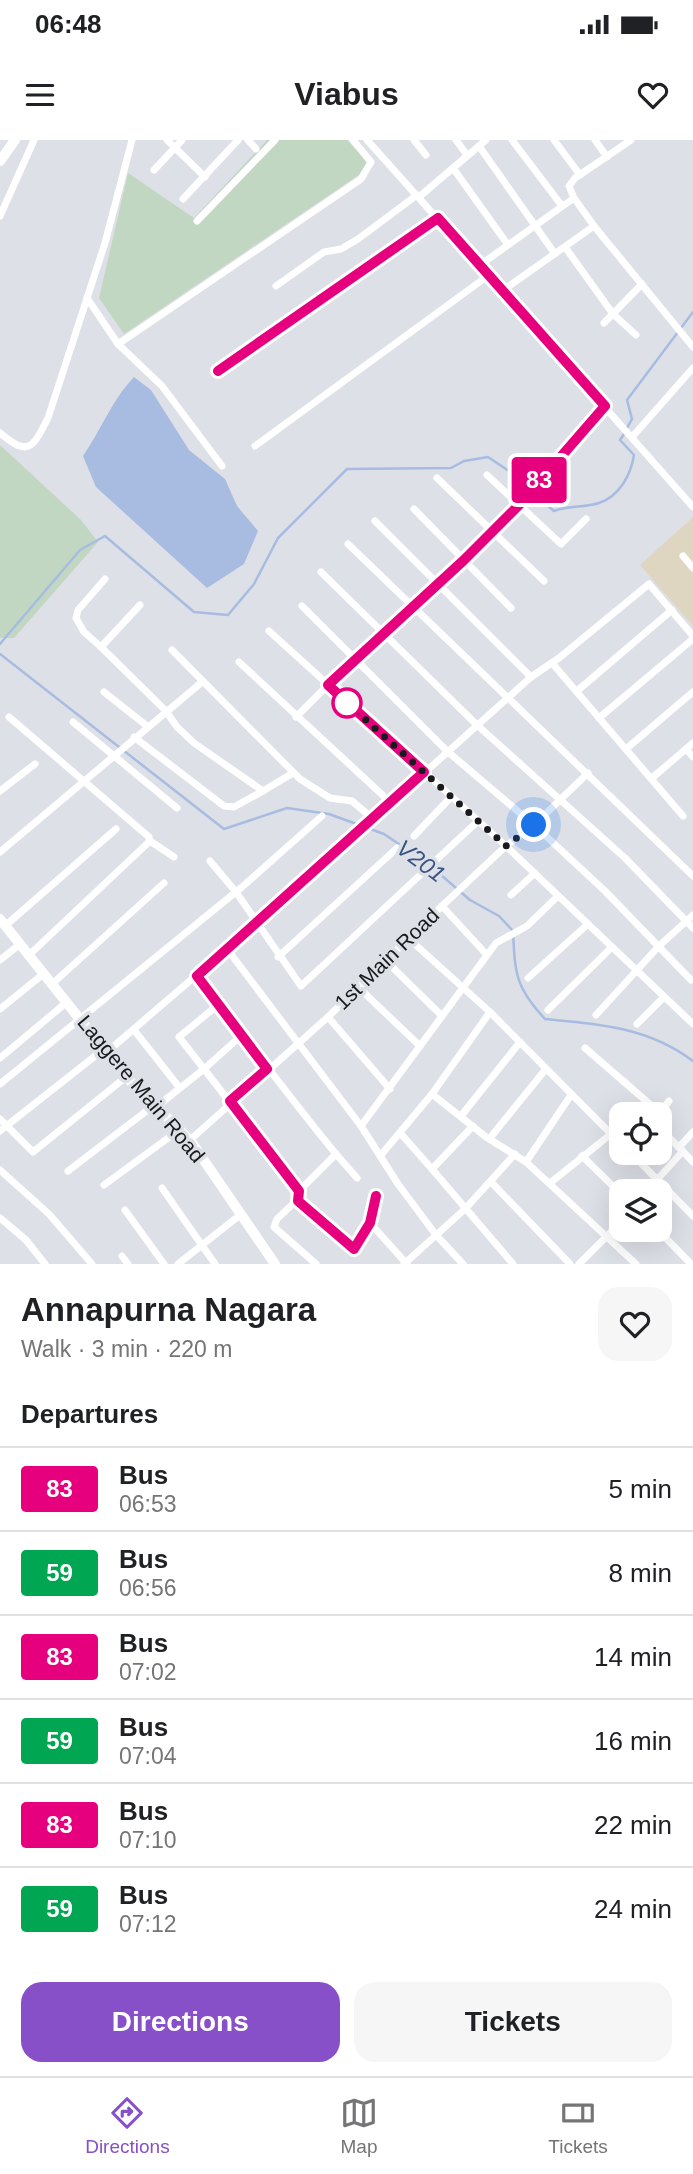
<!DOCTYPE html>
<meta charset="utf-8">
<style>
:root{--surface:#fff;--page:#f6f6f6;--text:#202124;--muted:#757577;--line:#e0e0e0;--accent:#8750c8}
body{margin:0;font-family:Helvetica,sans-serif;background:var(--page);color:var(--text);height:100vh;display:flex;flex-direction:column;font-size:26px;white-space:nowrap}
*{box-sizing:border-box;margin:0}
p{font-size:23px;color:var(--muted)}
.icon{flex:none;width:38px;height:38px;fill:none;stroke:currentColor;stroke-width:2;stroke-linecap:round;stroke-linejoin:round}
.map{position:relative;height:1124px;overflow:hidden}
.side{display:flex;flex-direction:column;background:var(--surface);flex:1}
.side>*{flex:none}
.badge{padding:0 14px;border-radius:5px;font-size:24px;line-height:46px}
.controls{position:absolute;left:609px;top:962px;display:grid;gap:14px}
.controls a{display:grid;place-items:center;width:63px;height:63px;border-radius:14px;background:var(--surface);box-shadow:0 7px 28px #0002;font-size:35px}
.you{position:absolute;width:35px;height:35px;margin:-18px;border:5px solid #fff;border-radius:50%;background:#1a73e8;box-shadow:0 0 0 10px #1a73e833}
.map>.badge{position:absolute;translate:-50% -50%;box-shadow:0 0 0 4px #fff}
h2{padding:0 21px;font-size:26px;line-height:63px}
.round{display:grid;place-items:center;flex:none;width:74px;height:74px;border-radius:21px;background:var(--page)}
.summary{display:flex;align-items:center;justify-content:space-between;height:119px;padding:0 21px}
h1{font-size:33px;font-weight:700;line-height:52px}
.primary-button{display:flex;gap:14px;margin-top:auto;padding:14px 21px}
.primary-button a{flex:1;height:80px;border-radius:21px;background:var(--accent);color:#fff;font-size:28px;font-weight:700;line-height:80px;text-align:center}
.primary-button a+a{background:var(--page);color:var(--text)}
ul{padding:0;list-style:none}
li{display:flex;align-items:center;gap:21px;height:84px;padding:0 21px;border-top:2px solid var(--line)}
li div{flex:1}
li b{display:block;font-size:26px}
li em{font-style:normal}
li .badge{min-width:77px;font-weight:700;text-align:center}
.status{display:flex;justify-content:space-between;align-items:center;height:49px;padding:0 35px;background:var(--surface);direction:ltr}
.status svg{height:19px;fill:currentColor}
header{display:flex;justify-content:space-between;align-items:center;height:91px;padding:0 21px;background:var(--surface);font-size:32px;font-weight:700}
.menu{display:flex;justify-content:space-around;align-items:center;height:98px;border-top:2px solid var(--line);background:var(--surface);font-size:19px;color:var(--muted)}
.menu a{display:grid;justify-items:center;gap:4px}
.menu .selected{color:var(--accent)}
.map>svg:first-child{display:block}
.industrial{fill:#ded6c1}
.green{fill:#c2d7c2}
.water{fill:#a7bce0}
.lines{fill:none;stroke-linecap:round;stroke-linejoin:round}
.stream{stroke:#a7bce0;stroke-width:2.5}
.street{stroke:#fff;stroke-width:7}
.secondary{stroke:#fff;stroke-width:10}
.line-casing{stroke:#fff;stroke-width:16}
.line{stroke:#e6007e;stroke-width:10}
.walk{stroke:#191a1d;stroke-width:7;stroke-dasharray:0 12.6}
.stop-dot{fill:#fff;stroke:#e6007e;stroke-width:3.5}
.labels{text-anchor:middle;stroke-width:7;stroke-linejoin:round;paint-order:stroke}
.street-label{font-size:21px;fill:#191a1d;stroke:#dde0e7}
.water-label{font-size:23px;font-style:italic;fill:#395484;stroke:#dde0e7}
</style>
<div class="status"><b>06:48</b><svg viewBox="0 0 49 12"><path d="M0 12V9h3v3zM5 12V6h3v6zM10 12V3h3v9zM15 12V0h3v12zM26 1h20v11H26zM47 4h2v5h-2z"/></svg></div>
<header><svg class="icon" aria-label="menu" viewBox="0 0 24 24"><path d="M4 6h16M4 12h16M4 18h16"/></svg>Viabus<svg class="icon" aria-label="heart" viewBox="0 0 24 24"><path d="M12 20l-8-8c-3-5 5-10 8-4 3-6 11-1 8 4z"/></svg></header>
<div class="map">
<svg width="693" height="1124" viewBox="0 0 693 1124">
<rect width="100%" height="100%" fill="#dde0e7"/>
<polygon class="industrial" points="693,377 693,486 640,425"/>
<g class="green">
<polygon points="267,0 347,0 367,21 366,30 124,194 99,158 128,33 194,78"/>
<polygon points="0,305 81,380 98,402 14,498 0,498"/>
</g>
<path class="water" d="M134,237l17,13 38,60 36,29 12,27 21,25 -14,33 -37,24 -111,-101 -13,-31c18,-26 29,-56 51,-79z"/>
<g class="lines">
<g class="stream">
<polyline points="627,288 632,279 627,260 693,172"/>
<path d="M0,504l80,-94 25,-14 89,76 34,3 26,-31 24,-46 69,-69 104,-1 13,-7 24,-4 49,33 5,11 12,10c16,-6 30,-3 45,-8 21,-7 32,-29 35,-48l-14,-15 4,-6"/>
<path d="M0,514l224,175 63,-21 42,6 55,20 43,29 43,37 29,16 14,15c2,42 2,56 32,88 54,5 103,8 148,42"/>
</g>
<g class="street">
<polyline points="167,0 205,37"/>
<polyline points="248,0 256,9"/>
<polyline points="367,0 502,151 594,86 693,207"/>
<polyline points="414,0 426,15"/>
<polyline points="456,0 467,15"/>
<polyline points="512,0 562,66"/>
<polyline points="554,0 580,35"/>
<polyline points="595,0 607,17"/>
<polyline points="479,6 555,114"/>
<polyline points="453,28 486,0"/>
<polyline points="154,30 182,0"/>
<polyline points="419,57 453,28 508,105"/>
<polyline points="574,58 569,46 575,38 631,0"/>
<polyline points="183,59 238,0"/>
<polyline points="0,76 34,0"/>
<polyline points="197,81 275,0"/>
<polyline points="565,107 613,174 636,195"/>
<polyline points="480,125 574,58 594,86"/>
<polyline points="276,146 324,112 341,109 358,99 417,55"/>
<polyline points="502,151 693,367"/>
<polyline points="87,158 118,204"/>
<polyline points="604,183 642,144"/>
<polyline points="218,231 438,78"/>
<path d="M0,293c29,25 33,14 48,-15l57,-175 27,-103"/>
<polyline points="633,296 693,228"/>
<polyline points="255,306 489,135"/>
<polyline points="222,326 162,246 118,204 361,39 371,22 353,0"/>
<polyline points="487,335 561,404 586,379"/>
<polyline points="437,338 544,441"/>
<polyline points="414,369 511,468"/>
<polyline points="375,381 531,537"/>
<polyline points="348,404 693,736"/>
<polyline points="683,416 693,428"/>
<polyline points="321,432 477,585 625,718 693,788"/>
<polyline points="140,465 101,507 166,571 177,587 194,603 263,651 293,633"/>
<polyline points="302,466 447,611 534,685 605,751 691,840"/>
<polyline points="269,491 506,706 693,884"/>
<polyline points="101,507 84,492 76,478 78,470 105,439"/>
<polyline points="172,510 300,639 330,658 352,661 372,678"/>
<polyline points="239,522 390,662"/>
<polyline points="552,523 683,676"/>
<polyline points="577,551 672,470"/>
<polyline points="104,552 147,586"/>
<polyline points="9,577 149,697 150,701 28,816"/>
<polyline points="296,577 354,519 464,420 519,365 605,266"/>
<polyline points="599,578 693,499"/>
<polyline points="73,582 177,668"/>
<polyline points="134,597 224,666 234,667 263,651"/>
<polyline points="626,609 693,552"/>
<polyline points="686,609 693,617"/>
<polyline points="652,638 693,603"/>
<polyline points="0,651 35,624"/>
<polyline points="414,696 451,657"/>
<polyline points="150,701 174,717"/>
<polyline points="0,712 202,542"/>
<polyline points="210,721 236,752 301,846 478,681"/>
<polyline points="511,755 535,733"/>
<polyline points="442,766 487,815"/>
<polyline points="5,786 116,689"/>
<polyline points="408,798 490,872 621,1004"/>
<polyline points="227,809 361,986 398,1044 436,1095 463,1124"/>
<polyline points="278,817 397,708"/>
<polyline points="0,820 19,805"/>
<polyline points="385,820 442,876"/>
<path d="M197,836c47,59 91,120 139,178l-37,37 -95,-122 39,-35"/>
<polyline points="528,838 588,784"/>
<polyline points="52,844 164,743"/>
<polyline points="358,847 420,906"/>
<polyline points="0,869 42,835"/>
<polyline points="548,870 612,807"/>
<polyline points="596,875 659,806 693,775"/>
<polyline points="328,877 390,949"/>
<polyline points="637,884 664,857"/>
<polyline points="134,890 179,947"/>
<polyline points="585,908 660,973"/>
<polyline points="107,912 263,778 531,537 559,518 649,444 693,496"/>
<polyline points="0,918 67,862"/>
<polyline points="0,944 242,747 322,676"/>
<polyline points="432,954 486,997 526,1022 636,1124"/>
<polyline points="155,968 204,929 179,897 219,864"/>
<polyline points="659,974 669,961"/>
<polyline points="461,976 520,902"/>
<polyline points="0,979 33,1012 126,937"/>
<polyline points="361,986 496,803 527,786 558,756"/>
<polyline points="473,986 432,1029 513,1124"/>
<polyline points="660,988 693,1022"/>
<polyline points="0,991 104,909"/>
<polyline points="401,994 432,1029"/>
<polyline points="490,998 545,930"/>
<polyline points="190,1000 328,877 442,766 506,706 534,685 588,633"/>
<polyline points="679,1007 693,992"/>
<polyline points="631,1013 693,1076"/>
<polyline points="336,1014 357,1038"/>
<polyline points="381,1015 432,954 490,872"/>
<polyline points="582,1016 621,1054"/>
<polyline points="526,1022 571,955"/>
<polyline points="0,1030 49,1074 92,1124"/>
<polyline points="68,1031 153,966"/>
<polyline points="491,1042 570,1124"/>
<polyline points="550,1043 621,986"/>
<polyline points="104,1045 179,990"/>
<polyline points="162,1048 215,1124"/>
<polyline points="646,1052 683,1011"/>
<polyline points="298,1059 277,1079 274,1087 316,1124"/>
<polyline points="298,1061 354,1109 370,1083 407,1124"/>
<polyline points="125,1070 164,1124"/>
<polyline points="0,1078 26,1100 45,1124"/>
<polyline points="370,1083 376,1056"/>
<polyline points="658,1090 691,1124"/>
<polyline points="122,1116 128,1124"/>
<polyline points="178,1124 240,1075"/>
<polyline points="404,1124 465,1069 515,1014"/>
<polyline points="579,1124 621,1082"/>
</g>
<g class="secondary">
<polyline points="0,21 15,0"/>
<polyline points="0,779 126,937 190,1000 275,1124"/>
</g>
</g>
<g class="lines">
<defs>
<polyline id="line" points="218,231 438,78 605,266 519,365 464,420 328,545 424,632 197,836 267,929 230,961 299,1051 298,1061 354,1109 370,1083 376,1056"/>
</defs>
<use href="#line" class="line-casing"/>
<use href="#line" class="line"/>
<polyline class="walk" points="347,563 506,706 534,685"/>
</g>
<circle class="stop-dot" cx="347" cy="563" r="14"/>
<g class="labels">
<g class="street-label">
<text transform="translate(387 819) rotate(-44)" y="7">1st Main Road</text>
<text transform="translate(141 949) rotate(50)" y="7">Laggere Main Road</text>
</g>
<g class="water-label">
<text transform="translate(421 721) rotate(37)" y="8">V201</text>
</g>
</g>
</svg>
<div class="controls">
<a><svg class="icon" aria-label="locate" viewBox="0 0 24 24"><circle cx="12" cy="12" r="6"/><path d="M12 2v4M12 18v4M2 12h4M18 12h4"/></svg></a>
<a><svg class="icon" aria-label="layers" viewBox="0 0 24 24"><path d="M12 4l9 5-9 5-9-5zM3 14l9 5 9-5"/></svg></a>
</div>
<div class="you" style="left:534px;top:685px"></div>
<b class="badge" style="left:539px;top:340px;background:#e6007e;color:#fff">83</b>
</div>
<section class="side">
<div class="summary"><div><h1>Annapurna Nagara</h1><p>Walk · 3 min · 220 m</p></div><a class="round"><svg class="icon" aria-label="heart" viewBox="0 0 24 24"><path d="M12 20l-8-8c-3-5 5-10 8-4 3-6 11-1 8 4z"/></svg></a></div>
<h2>Departures</h2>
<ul>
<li><span class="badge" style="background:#e6007e;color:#fff">83</span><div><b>Bus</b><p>06:53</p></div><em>5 min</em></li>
<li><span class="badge" style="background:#00a651;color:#fff">59</span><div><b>Bus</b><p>06:56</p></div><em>8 min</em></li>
<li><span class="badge" style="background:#e6007e;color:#fff">83</span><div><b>Bus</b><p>07:02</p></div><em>14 min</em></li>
<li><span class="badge" style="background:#00a651;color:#fff">59</span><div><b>Bus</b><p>07:04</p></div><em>16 min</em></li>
<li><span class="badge" style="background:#e6007e;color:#fff">83</span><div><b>Bus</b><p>07:10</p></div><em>22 min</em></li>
<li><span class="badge" style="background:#00a651;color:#fff">59</span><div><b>Bus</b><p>07:12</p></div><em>24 min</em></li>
</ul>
<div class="primary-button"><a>Directions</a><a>Tickets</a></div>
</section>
<nav class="menu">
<a class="selected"><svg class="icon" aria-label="directions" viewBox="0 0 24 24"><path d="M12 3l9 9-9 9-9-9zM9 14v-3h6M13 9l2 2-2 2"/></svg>Directions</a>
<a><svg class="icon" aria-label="map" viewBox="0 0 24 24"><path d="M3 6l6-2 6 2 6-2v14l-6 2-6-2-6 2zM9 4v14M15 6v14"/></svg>Map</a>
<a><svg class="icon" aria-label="tickets" viewBox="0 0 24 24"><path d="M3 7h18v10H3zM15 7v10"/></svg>Tickets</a>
</nav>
